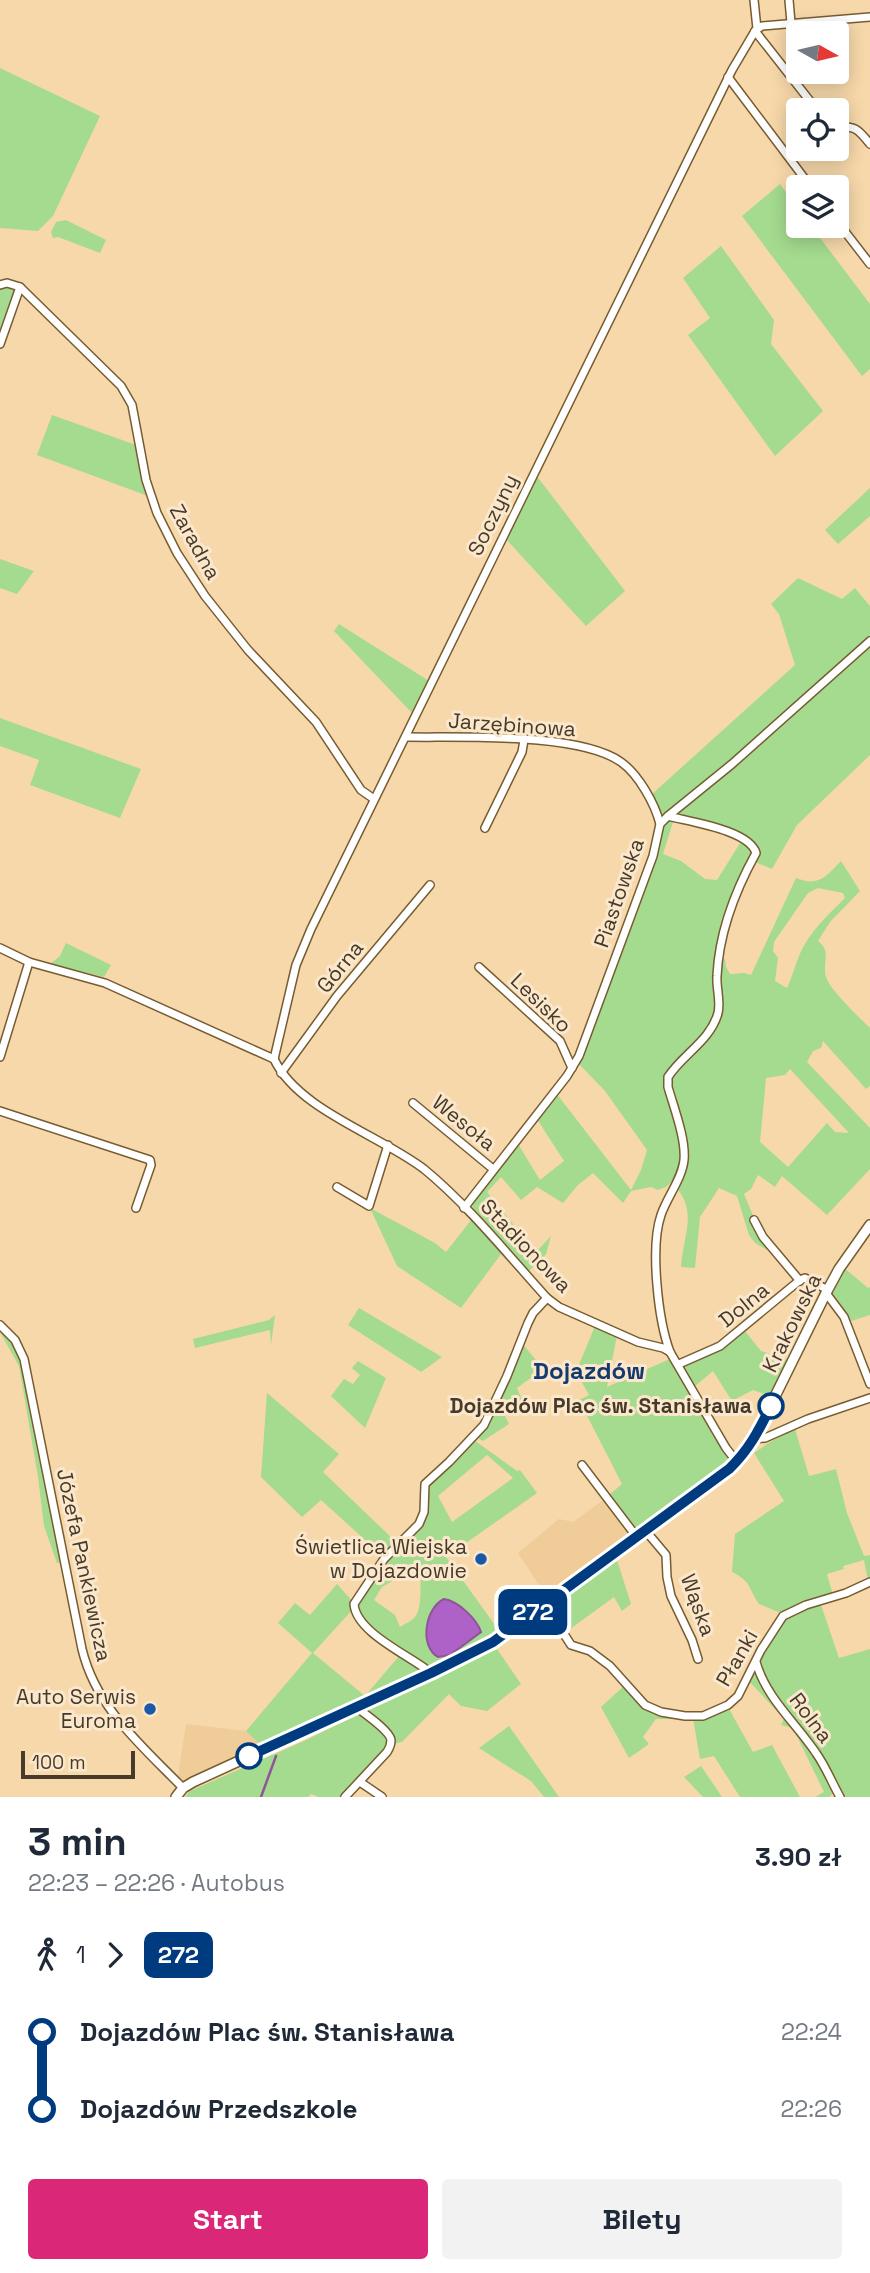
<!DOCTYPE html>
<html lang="pl">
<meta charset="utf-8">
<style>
:root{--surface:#fff;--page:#f2f2f3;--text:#1f2937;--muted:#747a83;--accent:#db2777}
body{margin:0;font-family:"Space Grotesk",sans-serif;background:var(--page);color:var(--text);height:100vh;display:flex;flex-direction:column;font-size:26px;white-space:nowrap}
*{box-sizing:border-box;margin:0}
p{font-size:23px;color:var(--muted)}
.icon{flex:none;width:38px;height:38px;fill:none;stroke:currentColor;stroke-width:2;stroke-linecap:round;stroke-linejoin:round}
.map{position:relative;height:1797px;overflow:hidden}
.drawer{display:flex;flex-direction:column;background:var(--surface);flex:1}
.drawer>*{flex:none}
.badge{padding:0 14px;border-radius:10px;font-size:24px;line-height:46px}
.needle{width:46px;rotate:98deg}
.fabs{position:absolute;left:786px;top:21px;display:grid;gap:14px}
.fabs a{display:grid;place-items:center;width:63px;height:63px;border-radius:7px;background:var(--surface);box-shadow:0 4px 18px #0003;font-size:35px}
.scale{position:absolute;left:21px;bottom:18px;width:114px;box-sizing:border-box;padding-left:7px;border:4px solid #473a28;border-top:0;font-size:19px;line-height:24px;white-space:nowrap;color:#473a28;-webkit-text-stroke:5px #fae7cc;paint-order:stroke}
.map>.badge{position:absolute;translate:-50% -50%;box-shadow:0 0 0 4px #fff}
.legs{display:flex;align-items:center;gap:10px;height:77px;padding:0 28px;font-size:23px}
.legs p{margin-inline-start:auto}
.head{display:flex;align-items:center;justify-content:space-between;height:119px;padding:0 28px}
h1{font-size:38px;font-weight:700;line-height:52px}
.primary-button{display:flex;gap:14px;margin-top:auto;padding:14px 28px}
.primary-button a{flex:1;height:80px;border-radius:7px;background:var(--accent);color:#fff;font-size:28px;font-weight:700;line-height:80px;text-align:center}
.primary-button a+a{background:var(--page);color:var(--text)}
ul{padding:0 28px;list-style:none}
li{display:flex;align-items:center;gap:24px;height:77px;font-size:26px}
li i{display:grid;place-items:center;width:10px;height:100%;margin:0 9px;background:currentColor}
li i::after{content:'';width:18px;height:18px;margin:-9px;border:5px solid;border-radius:50%;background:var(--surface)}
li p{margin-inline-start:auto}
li:first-child i{background:linear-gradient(#0000 50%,currentColor 0)}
li:last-child i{background:linear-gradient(currentColor 50%,#0000 0)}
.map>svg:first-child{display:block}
.built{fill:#f0cc98}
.green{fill:#a4db8f;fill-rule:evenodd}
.water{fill:#ae61c7;stroke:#8f5597;stroke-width:2}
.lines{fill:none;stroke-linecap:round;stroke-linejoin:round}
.stream{stroke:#8f5597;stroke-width:2.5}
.minor-casing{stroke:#775c31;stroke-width:10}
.tertiary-casing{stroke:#775c31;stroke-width:12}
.minor{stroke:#fff;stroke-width:7}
.tertiary{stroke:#fff;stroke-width:9}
.line-1-casing{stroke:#fff;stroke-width:16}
.line-1{stroke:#003b80;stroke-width:10}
.stop-1-dot{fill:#fff;stroke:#003b80;stroke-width:3.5}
.poi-dot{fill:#1a58a9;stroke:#fae7cc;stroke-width:2.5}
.labels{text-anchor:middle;stroke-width:6;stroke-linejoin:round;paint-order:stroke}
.street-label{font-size:21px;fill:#473a28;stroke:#fae7cc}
.stop-label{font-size:21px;font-weight:bold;fill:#473a28;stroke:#fae7cc;text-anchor:end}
.poi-label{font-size:21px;fill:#473a28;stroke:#fae7cc;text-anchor:end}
.quarter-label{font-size:24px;font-weight:bold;fill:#143a6e;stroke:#fae7cc}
</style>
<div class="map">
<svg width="870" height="1797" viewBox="0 0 870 1797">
<rect width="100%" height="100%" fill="#f7d8aa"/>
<g class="built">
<polygon points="606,1498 634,1535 547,1597 518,1553 559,1519 573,1522"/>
<polygon points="186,1724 246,1731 263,1747 184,1783 178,1775"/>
</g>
<g class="green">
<polygon points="0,68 100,116 53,216 38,231 0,228"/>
<polygon points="780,184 798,208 798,226 811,226 870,304 870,369 862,376 742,216"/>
<polygon points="66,220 106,240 100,253 58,237 53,238 51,232 56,222"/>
<polygon points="721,246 774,320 771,344 823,411 775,456 688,335 710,318 683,278"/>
<polygon points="7,285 14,290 0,330 0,287"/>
<polygon points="52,415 136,445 148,496 37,455"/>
<polygon points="536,475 625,591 586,626 505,538"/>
<polygon points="870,488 870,516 838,544 825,530"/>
<polygon points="0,559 34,571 17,594 0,588"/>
<polygon points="798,578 842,599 855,588 870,606 870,638 732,761 661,821 658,806 651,795 795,665 779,614 771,604"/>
<polygon points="339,624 429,681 412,713 334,631"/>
<polygon points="870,644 870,755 797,825 772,869 753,861 757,854 750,840 671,815"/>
<polygon points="0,718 141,769 120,818 30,785 39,760 0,746"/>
<path d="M669,818l5,1 -11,35 18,7 24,18 12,1 25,-40 6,4 5,10 -30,68 -5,32 7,6 1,7 4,7 14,-1 7,2 45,-97c23,9 29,-1 45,-17l19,30 -30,31 -12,19c14,10 4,22 8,36 3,12 34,41 44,51v58l-4,3 -43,-48 -2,7 -8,3 -6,11 63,66v41l-43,46 -45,-39 -7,11 -17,-12 -7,14 -7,5 8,19 24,42 -21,-12 -6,-8 -12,-39 -18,-8 -19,29 -5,51 -14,-1c2,-33 19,-58 -10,-85l-5,5 -8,3 -7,-3 -20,4 -8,12 -30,-30 -15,12 -15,18 -26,-16 -16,13 -20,-23 -14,15 49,60 15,-16 -5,18 -19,19 -55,-62 1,-11 45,-56 22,36 24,-19 -27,-42 19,-26 75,97 10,-20 6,-20 -42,-59 -26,-27 83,-238zM818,888l25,5 2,5c-17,17 -37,35 -46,58 -4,10 -7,21 -12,32l-12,-7 3,-23 -5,-7 1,-9 34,-49zM790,1069l59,64 -14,-1 -8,-9 -39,44 -28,-25 6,-64 19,-3z"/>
<polygon points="66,943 111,965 104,977 50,964 60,956"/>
<polygon points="370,1208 435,1243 446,1252 472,1219 504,1250 461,1308 397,1266"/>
<polygon points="843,1267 868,1288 870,1287 870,1315 848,1322 828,1293"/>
<polygon points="359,1308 442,1357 421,1372 348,1325"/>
<polygon points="275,1315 271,1345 270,1330 195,1348 193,1339 269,1320"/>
<polygon points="595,1326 617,1335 607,1387 672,1358 732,1462 637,1533 608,1496 622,1484 579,1400 589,1395 576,1372"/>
<polygon points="0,1328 15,1344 22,1365 62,1562 57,1563 44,1526 38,1477 19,1366 0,1332"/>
<polygon points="744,1330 761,1351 789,1360 771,1396 753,1390 732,1401 713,1371 694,1387 682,1364"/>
<polygon points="522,1343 543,1369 517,1388 523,1402 504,1414 509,1424 483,1441 476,1437"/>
<polygon points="358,1361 386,1378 365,1428 331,1396 344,1379 353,1384 360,1375 352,1368"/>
<polygon points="267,1393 339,1454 323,1472 395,1541 395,1546 384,1557 321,1500 302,1517 261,1477"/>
<path d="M795,1429l14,47 27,-7 11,44 17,43 6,-1v25l-2,1 -4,-21 -21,6 1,3 -17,5 6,21 -48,16 -7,1 -19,-8c-11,-16 -7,-22 -27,-32l3,-38 49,-33 -30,-48 16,-11z"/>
<path d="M474,1440l43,31 3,-1 17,23 -91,64 54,75 -70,38c-27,-17 -64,-34 -73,-66l29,-44 21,-22 9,-6 9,-12v-31zM487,1455l26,23 -61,44 -14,-26zM420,1565c0,13 3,43 -5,52 -3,4 -11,7 -15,10l-5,-12 -21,-15 8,-13zM460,1607l8,8 -22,41 -11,-1z"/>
<polygon points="616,1557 631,1604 622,1611 614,1597 566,1632 549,1607"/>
<polygon points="337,1584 354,1603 353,1609 313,1653 365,1696 400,1655 425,1670 365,1696 263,1747 246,1731 312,1653 278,1623 295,1603 310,1615"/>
<polygon points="820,1602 839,1658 870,1649 870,1797 841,1797 837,1790 829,1797 815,1797 824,1792 793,1728 781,1725 784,1719 749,1681 762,1651 787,1615"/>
<polygon points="495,1646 521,1684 487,1711 461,1706 449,1694 402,1742 393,1744 363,1710 436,1676"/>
<polygon points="624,1686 644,1706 676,1716 674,1719 656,1719 643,1737 649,1744 629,1758 601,1707"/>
<polygon points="728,1707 753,1752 772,1745 800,1797 740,1797 714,1756 700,1759 693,1718"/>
<polygon points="361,1713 384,1732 390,1743 369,1769 341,1797 319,1797 311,1794 308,1797 185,1797 190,1791 304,1741"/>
<polygon points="509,1726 559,1797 544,1797 531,1781 479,1748"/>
<polygon points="701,1766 722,1797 703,1797 684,1777"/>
</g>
<path class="water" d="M444,1599c14,2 33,20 37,33l-31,23 -12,2c-19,-11 -13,-49 6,-58z"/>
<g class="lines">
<polyline class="stream" points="261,1797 276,1756"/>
<defs>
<g id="minor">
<polyline points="754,0 757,29"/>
<polyline points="789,0 791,23"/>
<polyline points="755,31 817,110"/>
<polyline points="728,77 811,187"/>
<path d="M836,127c20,-1 22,2 34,17"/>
<polyline points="836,220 870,264"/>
<polyline points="0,285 7,283 20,287 121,386 132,405 146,480 157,513 177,553 205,596 248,650 316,722 361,790 374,799"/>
<polyline points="0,344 20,287"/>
<path d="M406,737c54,1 172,-5 215,25 18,13 34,42 39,62"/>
<path d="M668,816c22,6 81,14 88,37 -21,38 -37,79 -39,123 -1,12 4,25 1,37 -7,27 -36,42 -50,64v10c6,21 18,52 16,73 -2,19 -17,37 -23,55 -11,32 -3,105 9,137"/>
<polyline points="485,828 522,752 524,740"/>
<polyline points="0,948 29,962 105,983 274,1059"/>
<polyline points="479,967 560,1041 572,1068"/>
<polyline points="0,1057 29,962"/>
<polyline points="274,1059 296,965 311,929 732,70 755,31 762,26 870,17"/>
<path d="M274,1059c24,51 106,76 150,110 44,36 85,87 123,129l12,9 79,35 25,6 7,4 56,96 11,14"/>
<polyline points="281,1073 337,996 430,885"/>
<polyline points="413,1103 493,1169"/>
<polyline points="0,1111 150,1160 151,1165 136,1208"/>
<polyline points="337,1187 369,1206 388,1145"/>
<polyline points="464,1208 567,1076 579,1056 653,856 660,824 668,816 732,764 870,641"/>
<polyline points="754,1220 763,1237 800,1281"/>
<polyline points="826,1293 844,1317 870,1384"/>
<path d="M0,1325l15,15 9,19 58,290c14,59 60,97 101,139"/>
<polyline points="679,1364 720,1346 800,1280 805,1278 828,1290"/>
<polyline points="754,1439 765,1438 808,1419 870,1398"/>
<polyline points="582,1465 636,1536"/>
<polyline points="645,1530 666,1555 667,1577 671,1596 692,1640 698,1659"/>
<polyline points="544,1603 571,1645 590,1651 610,1666 645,1705 661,1712 685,1716 703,1716 728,1705 738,1696 761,1650 783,1616 806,1605 846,1593 870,1582"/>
<path d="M756,1662c10,36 40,61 60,91 10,14 16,30 24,44"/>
<path d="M431,1673c-20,-17 -75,-40 -77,-69l30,-45 35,-35 5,-12 1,-28 24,-22 35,-37 23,-49 21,-53 5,-10 14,-15"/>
<polyline points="360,1782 382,1797"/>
<path d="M345,1797l42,-45c2,-3 4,-8 4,-12 -1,-9 -27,-27 -35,-33"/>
</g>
<polyline id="tertiary" points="176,1797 183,1788 193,1782 431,1673 493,1641 729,1469 746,1451 754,1439 826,1293 839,1269 870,1225"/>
</defs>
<use href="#minor" class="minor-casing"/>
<use href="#tertiary" class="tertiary-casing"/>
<use href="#minor" class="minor"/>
<use href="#tertiary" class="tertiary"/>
</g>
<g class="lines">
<defs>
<path id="line-1" d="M249,1756l182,-83 62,-31 236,-173c20,-19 30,-39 42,-63"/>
</defs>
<use href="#line-1" class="line-1-casing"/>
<use href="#line-1" class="line-1"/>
</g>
<g class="stop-1-dot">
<circle cx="771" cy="1406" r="12"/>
<circle cx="249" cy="1756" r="12"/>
</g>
<g class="poi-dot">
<circle cx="481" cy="1559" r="7"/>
<circle cx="150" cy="1709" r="7"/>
</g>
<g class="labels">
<g class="street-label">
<text transform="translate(493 515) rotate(-64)" y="7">Soczyny</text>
<text transform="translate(195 542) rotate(61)" y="7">Zaradna</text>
<text transform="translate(512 725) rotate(4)" y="7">Jarzębinowa</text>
<text transform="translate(619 893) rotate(-71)" y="7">Piastowska</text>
<text transform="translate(340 967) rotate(-51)" y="7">Górna</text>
<text transform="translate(541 1003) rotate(44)" y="7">Lesisko</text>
<text transform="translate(464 1123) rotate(39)" y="7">Wesoła</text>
<text transform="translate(526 1246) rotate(46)" y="7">Stadionowa</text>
<text transform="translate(744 1305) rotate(-39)" y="7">Dolna</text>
<text transform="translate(792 1323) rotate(-64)" y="7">Krakowska</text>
<text transform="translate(84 1565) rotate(78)" y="7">Józefa Pankiewicza</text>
<text transform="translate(698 1605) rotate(70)" y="7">Wąska</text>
<text transform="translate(737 1658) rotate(-60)" y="7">Płanki</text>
<text transform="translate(811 1718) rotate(53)" y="7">Rolna</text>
</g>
<g class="stop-label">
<text x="752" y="1413">Dojazdów Plac św. Stanisława</text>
</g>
<g class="poi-label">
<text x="467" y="1554">Świetlica Wiejska<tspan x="467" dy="24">w Dojazdowie</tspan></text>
<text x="136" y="1704">Auto Serwis<tspan x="136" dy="24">Euroma</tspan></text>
</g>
<g class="quarter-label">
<text x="589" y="1379">Dojazdów</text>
</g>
</g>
</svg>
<div class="fabs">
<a><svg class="needle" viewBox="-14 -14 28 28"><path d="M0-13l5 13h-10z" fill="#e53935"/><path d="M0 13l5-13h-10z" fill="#747a83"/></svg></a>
<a><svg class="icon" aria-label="locate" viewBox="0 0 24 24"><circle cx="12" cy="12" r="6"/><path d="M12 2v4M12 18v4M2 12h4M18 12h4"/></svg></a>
<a><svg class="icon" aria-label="layers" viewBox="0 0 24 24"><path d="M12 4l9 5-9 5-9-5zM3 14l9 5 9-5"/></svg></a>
</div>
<div class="scale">100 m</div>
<b class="badge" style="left:533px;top:1612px;background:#003b80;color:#fff">272</b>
</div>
<section class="drawer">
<div class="head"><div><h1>3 min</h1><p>22:23 – 22:26 · Autobus</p></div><b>3.90 zł</b></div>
<div class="legs"><svg class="icon" aria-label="walk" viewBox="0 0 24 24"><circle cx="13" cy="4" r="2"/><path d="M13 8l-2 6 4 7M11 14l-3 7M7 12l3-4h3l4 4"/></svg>1<svg class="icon" aria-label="forward" viewBox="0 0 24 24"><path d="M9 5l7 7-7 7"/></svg><b class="badge" style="background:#003b80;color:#fff">272</b></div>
<ul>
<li><i style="color:#003b80"></i><b>Dojazdów Plac św. Stanisława</b><p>22:24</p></li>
<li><i style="color:#003b80"></i><b>Dojazdów Przedszkole</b><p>22:26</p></li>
</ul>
<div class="primary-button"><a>Start</a><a>Bilety</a></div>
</section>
